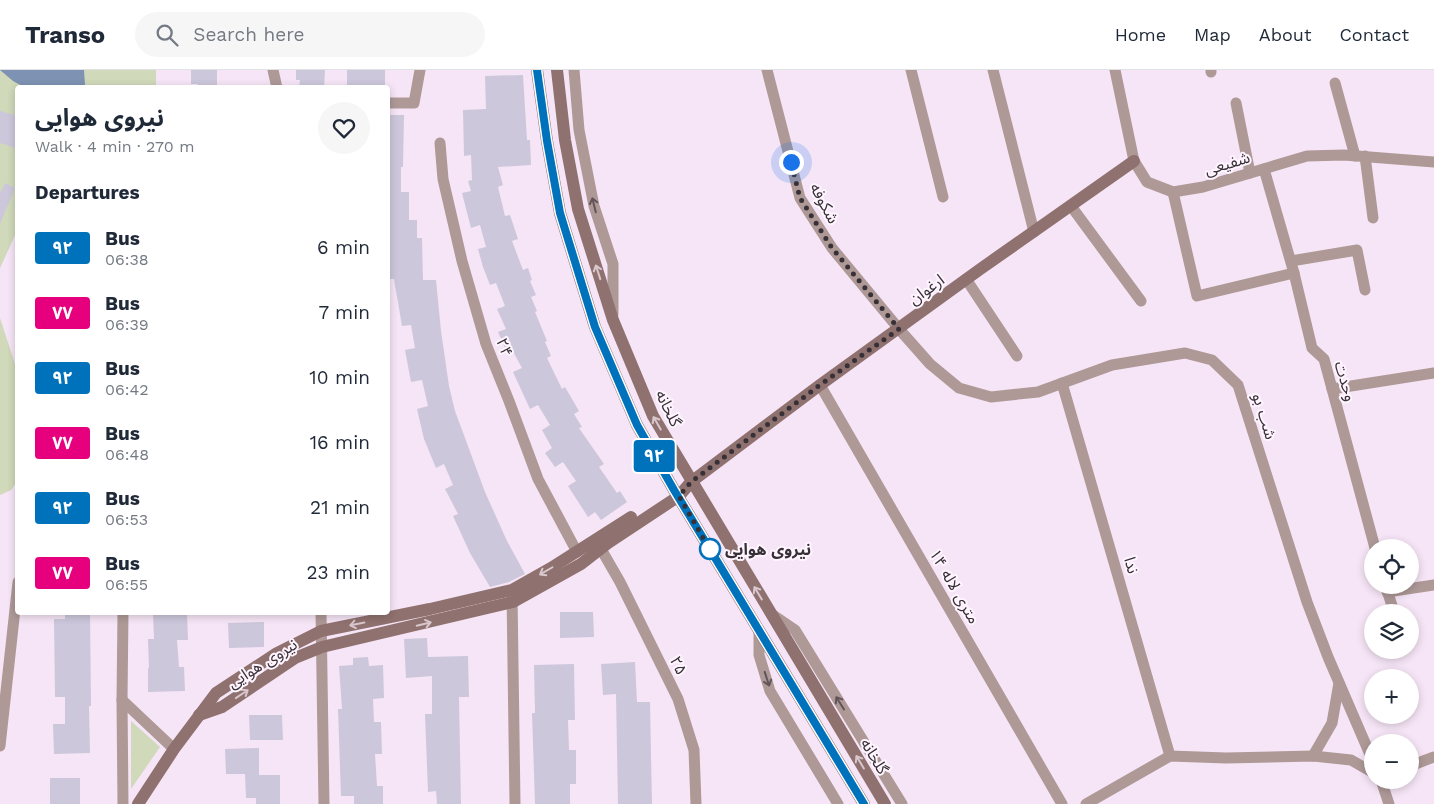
<!DOCTYPE html>
<meta charset="utf-8">
<style>
:root{--surface:#fff;--page:#f6f6f7;--text:#1f2937;--muted:#747a83;--line:#e0e1e3}
body{margin:0;font-family:"Work Sans","Noto Sans Arabic",sans-serif;background:var(--page);color:var(--text);height:100vh;display:flex;flex-direction:column;font-size:19px;white-space:nowrap}
*{box-sizing:border-box;margin:0}
p{font-size:16px;color:var(--muted)}
.icon{flex:none;width:28px;height:28px;fill:none;stroke:currentColor;stroke-width:2;stroke-linecap:round;stroke-linejoin:round}
.map{position:relative;flex:1;overflow:hidden}
.sheet{position:absolute;left:15px;top:15px;width:375px;height:530px;display:flex;flex-direction:column;background:var(--surface);border-radius:5px;box-shadow:0 2px 8px #0003}
.sheet>*{flex:none}
.badge{padding:0 10px;border-radius:4px;font-size:18px;line-height:32px}
.fabs{position:absolute;left:1364px;top:469px;display:grid;gap:10px}
.fabs a{display:grid;place-items:center;width:55px;height:55px;border-radius:50%;background:var(--surface);box-shadow:0 2px 8px #0003;font-size:25px}
.you{position:absolute;width:25px;height:25px;margin:-12px;border:4px solid #fff;border-radius:50%;background:#1a73e8;box-shadow:0 0 0 8px #1a73e833}
.map>.badge{position:absolute;translate:-50% -50%;box-shadow:0 0 0 2px #fff}
h2{padding:0 20px;font-size:19px;line-height:45px}
.round{display:grid;place-items:center;flex:none;width:52px;height:52px;border-radius:26px;background:var(--page)}
.summary{display:flex;align-items:center;justify-content:space-between;height:85px;padding:0 20px}
h1{font-size:24px;font-weight:700;line-height:38px}
ul{padding:0;list-style:none}
li{display:flex;align-items:center;gap:15px;height:65px;padding:0 20px}
li div{flex:1}
li b{display:block;font-size:19px}
li em{font-style:normal}
li .badge{min-width:55px;font-weight:700;text-align:center}
header{display:flex;align-items:center;gap:30px;box-sizing:border-box;height:70px;padding:0 25px;background:var(--surface);border-bottom:1px solid var(--line)}
header strong{font-size:24px}
nav{display:flex;gap:28px;margin-inline-start:auto;font-size:18px}
.search{width:350px;height:45px;background:var(--page);display:flex;align-items:center;gap:12px;box-sizing:border-box;padding:0 18px;border-radius:28px;color:var(--muted);font-size:19px}
.map>svg:first-child{display:block}
.green{fill:#d0d9ba}
.water{fill:#7e92b3}
.building{fill:#cdc7db}
.lines{fill:none;stroke-linecap:round;stroke-linejoin:round}
.street{stroke:#ae9997;stroke-width:11}
.secondary{stroke:#8f716f;stroke-width:12}
.oneway{stroke:#615559}
.oneway2{stroke:#d8c7cd}
.line-casing{stroke:#fff;stroke-width:11}
.line{stroke:#0072bc;stroke-width:8}
.walk{stroke:#373137;stroke-width:5;stroke-dasharray:0 9}
.stop-dot{fill:#fff;stroke:#0072bc;stroke-width:2.5}
.labels{text-anchor:middle;stroke-width:4;stroke-linejoin:round;paint-order:stroke}
.street-label{font-size:16px;fill:#373137;stroke:#fff5ff}
.stop-label{font-size:16px;font-weight:bold;fill:#373137;stroke:#fff5ff;text-anchor:start}
</style>
<header>
<strong>Transo</strong>
<div class="search"><svg class="icon" aria-label="search" viewBox="0 0 24 24"><circle cx="10" cy="10" r="6"/><path d="M15 15l6 6"/></svg>Search here</div>
<nav><a>Home</a><a>Map</a><a>About</a><a>Contact</a></nav>
</header>
<div class="map">
<svg width="1434" height="734" viewBox="0 0 1434 734">
<rect width="100%" height="100%" fill="#f6e5f6"/>
<g class="green">
<polygon points="0,0 156,0 156,17 18,18 17,161 0,198"/>
<polygon points="0,248 17,300 17,412 11,420 0,425"/>
<polygon points="131,651 160,677 131,719"/>
</g>
<polygon class="water" points="0,0 84,0 85,15 84,18 24,17 13,11"/>
<g class="building">
<polygon points="191,0 217,0 217,18 197,18 198,14 191,14"/>
<polygon points="296,0 325,0 324,18 299,18 300,10 296,10"/>
<rect x="347" y="0" width="38" height="18"/>
<polygon points="523,5 527,70 530,70 531,95 498,97 503,115 498,117 505,146 510,145 518,169 512,171 523,200 528,198 532,210 530,211 536,225 531,227 537,241 535,242 547,271 545,272 551,286 547,288 562,319 565,317 579,341 574,344 582,357 579,358 604,394 599,397 617,423 620,421 627,432 601,450 595,442 588,447 568,416 576,411 563,392 555,397 545,383 552,378 542,360 550,355 538,335 530,339 513,302 522,298 510,276 505,278 498,262 506,259 497,239 505,236 496,213 490,215 483,197 478,179 486,177 480,155 471,158 462,123 471,121 468,111 472,110 471,85 464,86 463,40 486,39 485,6"/>
<polygon points="0,41 18,46 18,79 0,73"/>
<polygon points="388,45 404,45 403,97 401,97 401,122 409,122 409,150 417,150 417,168 422,168 423,210 436,210 441,261 449,316 455,341 485,422 507,471 525,504 509,512 490,517 470,483 453,446 458,444 445,419 453,415 444,394 436,398 424,369 417,339 428,336 422,310 411,312 405,280 415,278 411,255 402,256 394,209 388,209"/>
<polygon points="5,113 15,118 0,154 0,123"/>
<polygon points="65,542 90,542 91,636 89,636 90,683 54,684 53,654 65,654 65,627 55,627 54,549 65,549"/>
<polygon points="153,542 187,543 188,570 177,570 179,597 184,597 185,621 148,622 148,598 149,598 148,569 154,569"/>
<polygon points="560,542 593,542 594,567 560,568"/>
<polygon points="264,552 264,577 229,578 228,553"/>
<polygon points="427,568 428,587 468,586 469,627 459,627 461,734 437,734 436,721 428,722 425,644 432,644 432,606 406,608 404,569"/>
<polygon points="368,587 369,596 383,595 384,628 373,629 374,652 381,652 382,684 375,684 377,716 383,716 383,734 354,734 354,726 341,726 338,639 342,639 339,596 353,595 353,588"/>
<polygon points="635,592 637,632 650,632 652,734 618,734 616,624 603,625 601,594"/>
<polygon points="574,594 575,650 568,650 569,680 576,680 576,714 570,714 570,734 535,734 532,643 535,643 534,595"/>
<polygon points="249,645 282,645 283,670 250,670"/>
<polygon points="259,678 259,705 280,705 280,734 256,734 256,728 246,728 245,704 226,704 225,679"/>
<rect x="50" y="708" width="30" height="26"/>
</g>
<g class="lines">
<g class="street">
<polyline points="273,0 277,18"/>
<polyline points="574,0 579,60 594,136 613,194 613,244"/>
<polyline points="767,0 800,128 832,178 899,259 930,294 959,318 991,327 1038,322 1112,295 1185,283 1212,290 1238,315 1307,532 1328,587 1372,689"/>
<polyline points="911,0 943,127"/>
<polyline points="993,0 1034,162"/>
<polyline points="1115,0 1134,91 1147,112 1173,122 1203,117 1307,86 1344,85 1434,92"/>
<polyline points="1211,0 1211,2"/>
<polyline points="1335,13 1355,86"/>
<polyline points="388,33 414,33 420,0"/>
<polyline points="1236,33 1250,103"/>
<polyline points="440,73 443,109 462,191 486,274 509,331 538,409 577,482"/>
<polyline points="1365,86 1373,148"/>
<polyline points="1264,99 1294,203 1312,278 1324,289 1375,478"/>
<polyline points="1173,122 1197,226 1294,203"/>
<polyline points="1071,136 1141,231"/>
<polyline points="1291,191 1357,180 1365,220"/>
<polyline points="966,209 1017,286"/>
<polyline points="1062,313 1170,686"/>
<polyline points="820,315 1062,734"/>
<polyline points="1332,319 1434,303"/>
<polyline points="601,479 620,512 678,629 694,680 696,734"/>
<polyline points="1386,517 1394,542"/>
<polyline points="1387,522 1434,515"/>
<polyline points="512,523 515,734"/>
<polyline points="123,542 122,630 123,734"/>
<polyline points="321,542 324,734"/>
<polyline points="773,545 795,560 902,734"/>
<polyline points="759,561 759,585 770,621 838,734"/>
<polyline points="122,630 174,679"/>
<polyline points="0,676 18,512"/>
<polyline points="1313,686 1332,653 1339,613"/>
<polyline points="1410,696 1434,687"/>
<polyline points="1381,710 1389,734"/>
<polyline points="1086,734 1170,686 1226,688 1313,686 1351,690 1372,702"/>
</g>
<g class="secondary">
<polyline points="537,0 547,71 560,143 595,257 637,355 674,420 864,734"/>
<polyline points="557,0 565,70 578,139 613,250 653,346 885,734"/>
<polyline points="199,645 222,637 295,588 322,577 513,532 581,494 608,473 679,426 691,412 820,315 979,200 1134,91"/>
<polyline points="138,734 174,679 216,623 277,583 321,561 430,539 512,520 551,498 631,447"/>
</g>
</g>
<defs><path id="oneway-shaft" d="M-6 0H5M1.5-3L5.5 0L1.5 3" fill="none" stroke-width="1.6" stroke-linecap="round" stroke-linejoin="round" transform="scale(1.25)"/></defs>
<g class="oneway">
<use href="#oneway-shaft" transform="translate(594 135) rotate(-104)"/>
<use href="#oneway-shaft" transform="translate(767 609) rotate(72)"/>
<use href="#oneway-shaft" transform="translate(840 633) rotate(-122)"/>
</g>
<g class="oneway2">
<use href="#oneway-shaft" transform="translate(598 202) rotate(-108)"/>
<use href="#oneway-shaft" transform="translate(657 353) rotate(-120)"/>
<use href="#oneway-shaft" transform="translate(546 501) rotate(150)"/>
<use href="#oneway-shaft" transform="translate(758 523) rotate(-121)"/>
<use href="#oneway-shaft" transform="translate(357 554) rotate(169)"/>
<use href="#oneway-shaft" transform="translate(424 554) rotate(-13)"/>
<use href="#oneway-shaft" transform="translate(242 624) rotate(-34)"/>
<use href="#oneway-shaft" transform="translate(860 692) rotate(-121)"/>
</g>
<g class="lines">
<defs>
<polyline id="line" points="537,0 547,71 560,143 595,257 637,355 674,420 864,734"/>
</defs>
<use href="#line" class="line-casing"/>
<use href="#line" class="line"/>
<polyline class="walk" points="710,479 713,485 679,426 691,412 820,315 899,259 832,178 800,128 791,92"/>
</g>
<circle class="stop-dot" cx="710" cy="479" r="10"/>
<g class="labels">
<g class="street-label">
<text transform="translate(1227 93) rotate(-17)" y="6">شفیعی</text>
<text transform="translate(825 133) rotate(62)" y="6">شکوفه</text>
<text transform="translate(926 219) rotate(-36)" y="6">ارغوان</text>
<text transform="translate(505 277) rotate(69)" y="6">۲۴</text>
<text transform="translate(1346 311) rotate(74)" y="6">وحدت</text>
<text transform="translate(669 338) rotate(64)" y="6">گلخانه</text>
<text transform="translate(1265 346) rotate(73)" y="6">شب بو</text>
<text transform="translate(1132 495) rotate(74)" y="6">ندا</text>
<text transform="translate(955 516) rotate(60)" y="6">۱۴ متری لاله</text>
<text transform="translate(262 593) rotate(-32)" y="6">نیروی هوایی</text>
<text transform="translate(679 595) rotate(64)" y="6">۲۵</text>
<text transform="translate(875 686) rotate(59)" y="6">گلخانه</text>
</g>
<g class="stop-label">
<text x="725" y="485">نیروی هوایی</text>
</g>
</g>
</svg>
<div class="fabs">
<a><svg class="icon" aria-label="locate" viewBox="0 0 24 24"><circle cx="12" cy="12" r="6"/><path d="M12 2v4M12 18v4M2 12h4M18 12h4"/></svg></a>
<a><svg class="icon" aria-label="layers" viewBox="0 0 24 24"><path d="M12 4l9 5-9 5-9-5zM3 14l9 5 9-5"/></svg></a>
<a>+</a>
<a>−</a>
</div>
<div class="you" style="left:791px;top:92px"></div>
<b class="badge" style="left:654px;top:386px;background:#0072bc;color:#fff">۹۲</b>
<section class="sheet">
<div class="summary"><div><h1>نیروی هوایی</h1><p>Walk · 4 min · 270 m</p></div><a class="round"><svg class="icon" aria-label="heart" viewBox="0 0 24 24"><path d="M12 20l-8-8c-3-5 5-10 8-4 3-6 11-1 8 4z"/></svg></a></div>
<h2>Departures</h2>
<ul>
<li><span class="badge" style="background:#0072bc;color:#fff">۹۲</span><div><b>Bus</b><p>06:38</p></div><em>6 min</em></li>
<li><span class="badge" style="background:#e6007e;color:#fff">۷۷</span><div><b>Bus</b><p>06:39</p></div><em>7 min</em></li>
<li><span class="badge" style="background:#0072bc;color:#fff">۹۲</span><div><b>Bus</b><p>06:42</p></div><em>10 min</em></li>
<li><span class="badge" style="background:#e6007e;color:#fff">۷۷</span><div><b>Bus</b><p>06:48</p></div><em>16 min</em></li>
<li><span class="badge" style="background:#0072bc;color:#fff">۹۲</span><div><b>Bus</b><p>06:53</p></div><em>21 min</em></li>
<li><span class="badge" style="background:#e6007e;color:#fff">۷۷</span><div><b>Bus</b><p>06:55</p></div><em>23 min</em></li>
</ul>
</section>
</div>
